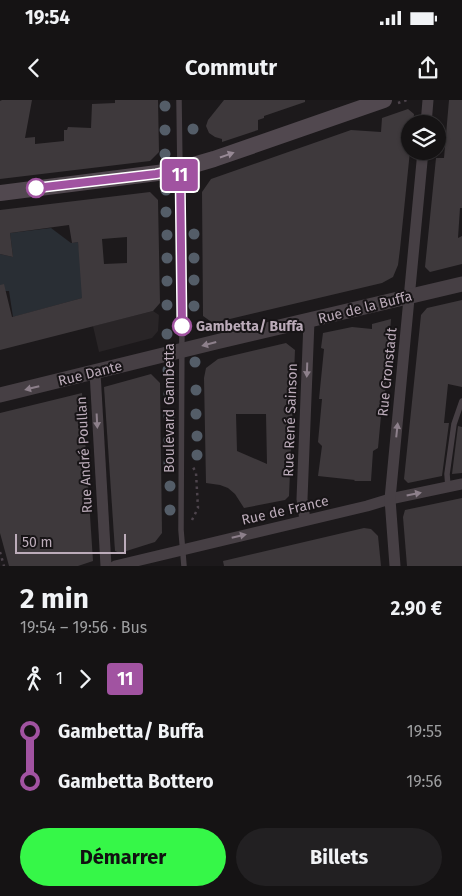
<!DOCTYPE html>
<html lang="fr">
<meta charset="utf-8">
<style>
:root{--surface:#151314;--page:#222022;--text:#f1f3f6;--muted:#9d9ea0;--line:#343234;--accent:#36f748}
body{margin:0;font-family:"Fira Sans",sans-serif;background:var(--page);color:var(--text);height:100vh;display:flex;flex-direction:column;font-size:19px;white-space:nowrap}
*{box-sizing:border-box;margin:0}
p{font-size:16px;color:var(--muted)}
.icon{flex:none;width:28px;height:28px;fill:none;stroke:currentColor;stroke-width:2;stroke-linecap:round;stroke-linejoin:round}
.map{position:relative;height:466px;overflow:hidden}
.panel{display:flex;flex-direction:column;background:var(--surface);flex:1}
.panel>*{flex:none}
.badge{padding:0 10px;border-radius:4px;font-size:18px;line-height:32px}
.fabs{position:absolute;left:401px;top:15px;display:grid;gap:10px}
.fabs a{display:grid;place-items:center;width:45px;height:45px;border-radius:50%;background:var(--surface);box-shadow:0 1px 4px #0004,0 0 0 1px var(--line);font-size:25px}
.scale{position:absolute;left:15px;bottom:12px;width:111px;box-sizing:border-box;padding-left:5px;border:2px solid #bcacba;border-top:0;font-size:14px;line-height:18px;white-space:nowrap;color:#bcacba;-webkit-text-stroke:4px #171416;paint-order:stroke}
.map>.badge{position:absolute;translate:-50% -50%;box-shadow:0 0 0 2px #fff}
.legs{display:flex;align-items:center;gap:8px;height:55px;padding:0 20px;font-size:16px}
.legs p{margin-inline-start:auto}
.head{display:flex;align-items:center;justify-content:space-between;height:85px;padding:0 20px}
h1{font-size:28px;font-weight:700;line-height:38px}
.primary-button{display:flex;gap:10px;margin-top:auto;padding:10px 20px}
.primary-button a{flex:1;height:58px;border-radius:30px;background:var(--accent);color:#111;font-size:20px;font-weight:700;line-height:58px;text-align:center}
.primary-button a+a{background:var(--page);color:var(--text)}
ul{padding:0 20px;list-style:none}
li{display:flex;align-items:center;gap:18px;height:50px;font-size:19px}
li i{display:grid;place-items:center;width:8px;height:100%;margin:0 6px;background:currentColor}
li i::after{content:'';width:12px;height:12px;margin:-6px;border:4px solid;border-radius:50%;background:var(--surface)}
li p{margin-inline-start:auto}
li:first-child i{background:linear-gradient(#0000 50%,currentColor 0)}
li:last-child i{background:linear-gradient(currentColor 50%,#0000 0)}
.status{display:flex;justify-content:space-between;align-items:center;height:35px;padding:0 25px;background:var(--surface);direction:ltr}
.status svg{height:14px;fill:currentColor}
header{display:flex;justify-content:space-between;align-items:center;height:65px;padding:0 20px;background:var(--surface);font-size:22px;font-weight:700}
.map>svg:first-child{display:block}
.built{fill:#292527}
.green{fill:#292e34}
.building{fill:#3e393c;fill-rule:evenodd}
.lines{fill:none;stroke-linecap:round;stroke-linejoin:round}
.path{stroke:#4d444c;stroke-width:2.5;stroke-dasharray:2.5 4;stroke-linecap:butt}
.service{stroke:#463f44;stroke-width:5.5}
.minor{stroke:#463f44;stroke-width:11}
.tertiary{stroke:#463f44;stroke-width:15}
.secondary{stroke:#51484f;stroke-width:16}
.tree{fill:#545d68}
.oneway{fill:#978995}
.oneway2{fill:#8d808b}
.line-1-casing{stroke:#fff;stroke-width:11}
.line-1{stroke:#a153a1;stroke-width:8}
.stop-1-dot{fill:#fff;stroke:#a153a1;stroke-width:2.5}
.labels{text-anchor:middle;stroke-width:4;stroke-linejoin:round;paint-order:stroke}
.street-label{font-size:14px;fill:#bcacba;stroke:#171416}
.stop-label{font-size:14px;font-weight:bold;fill:#bcacba;stroke:#171416;text-anchor:start}
</style>
<div class="status"><b>19:54</b><svg viewBox="0 0 49 12"><path d="M0 12V9h3v3zM5 12V6h3v6zM10 12V3h3v9zM15 12V0h3v12zM26 1h20v11H26zM47 4h2v5h-2z"/></svg></div>
<header><svg class="icon" aria-label="back" viewBox="0 0 24 24"><path d="M15 5l-7 7 7 7"/></svg>Commutr<svg class="icon" aria-label="share" viewBox="0 0 24 24"><path d="M12 15V3M7 8l5-5 5 5M5 13v7h14v-7"/></svg></header>
<div class="map">
<svg width="462" height="466" viewBox="0 0 462 466">
<rect width="100%" height="100%" fill="#1c191b"/>
<polygon class="built" points="153,211 159,215 158,231 152,238 99,252 93,226"/>
<polygon class="green" points="51,128 71,143 78,142 86,197 13,217 9,191 0,191 0,154 13,157 10,133"/>
<g class="building">
<polygon points="2,0 32,0 25,38 35,37 35,44 64,41 64,30 67,30 68,27 91,28 92,4 115,3 115,0 158,0 159,52 150,61 0,79 0,1"/>
<polygon points="224,0 305,0 305,2 264,16 264,18 258,20 258,30 222,42 222,39 215,37 209,33 206,26 208,20"/>
<polygon points="449,0 462,0 462,108 460,108 458,138 462,136 462,164 430,172 425,167 436,58 444,58"/>
<polygon points="408,9 414,14 413,24 410,24 410,51 400,149 398,165 393,177 382,183 213,223 203,216 202,92 211,79 351,30 381,32 382,18"/>
<path d="M150,92l8,8 2,103 -7,8 -153,39v-65l4,-1 8,33 70,-19 -4,-56 -6,1 -3,-18 -59,8 3,24 -13,-3v-44zM127,137v26l-23,1 -2,-25z"/>
<polygon points="462,200 462,287 448,284 444,323 449,323 442,376 408,383 404,379 421,215 427,208"/>
<polygon points="391,219 384,305 382,305 378,348 373,351 371,381 354,381 355,380 318,376 322,346 318,342 322,299 319,299 324,249 321,248 323,233 352,227 372,229 372,224"/>
<path d="M286,243l9,7 -6,146 -4,4 -41,8 -9,-14 -7,-6 -8,-3 -14,-2 -2,-105 2,-10 12,-9zM236,314h30l1,50 -30,-13z"/>
<polygon points="151,274 160,283 162,433 155,442 120,453 115,451 104,287"/>
<polygon points="82,293 93,461 78,466 9,466 0,433 0,313"/>
<polygon points="458,326 462,327 462,373 452,374"/>
<polygon points="462,398 462,466 407,466 403,417 405,410"/>
<polygon points="364,428 371,429 378,436 381,466 224,466 223,461"/>
</g>
<g class="lines">
<g class="path">
<polyline points="398,3 407,0"/>
<polyline points="192,420 198,408 196,373 192,365"/>
<polyline points="0,452 4,466"/>
</g>
<g class="service">
<polyline points="179,0 182,216 181,430 184,466"/>
<polyline points="448,387 447,374 454,324 462,301"/>
</g>
<g class="minor">
<polyline points="426,24 428,0"/>
<polyline points="95,272 106,466"/>
<polyline points="305,420 302,399 309,221"/>
<polyline points="115,466 367,406 390,399 462,384"/>
<polyline points="395,466 390,399 423,51"/>
</g>
<polyline class="tertiary" points="0,295 216,242 462,184"/>
<polyline class="secondary" points="0,93 173,71 214,59 384,0"/>
</g>
<g class="tree">
<circle cx="165" cy="6" r="5.5"/>
<circle cx="193" cy="29" r="5.5"/>
<circle cx="165" cy="30" r="5.5"/>
<circle cx="165" cy="54" r="5.5"/>
<circle cx="193" cy="86" r="5.5"/>
<circle cx="166" cy="90" r="5.5"/>
<circle cx="166" cy="112" r="5.5"/>
<circle cx="194" cy="134" r="5.5"/>
<circle cx="167" cy="135" r="5.5"/>
<circle cx="167" cy="158" r="5.5"/>
<circle cx="194" cy="158" r="5.5"/>
<circle cx="194" cy="180" r="5.5"/>
<circle cx="167" cy="181" r="5.5"/>
<circle cx="167" cy="205" r="5.5"/>
<circle cx="194" cy="206" r="5.5"/>
<circle cx="167" cy="234" r="5.5"/>
<circle cx="195" cy="262" r="5.5"/>
<circle cx="168" cy="270" r="5.5"/>
<circle cx="196" cy="290" r="5.5"/>
<circle cx="169" cy="294" r="5.5"/>
<circle cx="196" cy="314" r="5.5"/>
<circle cx="169" cy="316" r="5.5"/>
<circle cx="197" cy="336" r="5.5"/>
<circle cx="169" cy="340" r="5.5"/>
<circle cx="197" cy="355" r="5.5"/>
<circle cx="169" cy="363" r="5.5"/>
<circle cx="170" cy="386" r="5.5"/>
<circle cx="170" cy="410" r="5.5"/>
</g>
<defs><path id="oneway-solid" d="M-6-.8H1V-3.2L6.5 0L1 3.2V.8H-6Z" transform="scale(1.25)"/></defs>
<use class="oneway" href="#oneway-solid" transform="translate(227 55) rotate(-19)"/>
<g class="oneway2">
<use href="#oneway-solid" transform="translate(209 244) rotate(165)"/>
<use href="#oneway-solid" transform="translate(307 270) rotate(92)"/>
<use href="#oneway-solid" transform="translate(32 288) rotate(166)"/>
<use href="#oneway-solid" transform="translate(97 321) rotate(87)"/>
<use href="#oneway-solid" transform="translate(397 330) rotate(-84)"/>
<use href="#oneway-solid" transform="translate(414 394) rotate(-11)"/>
<use href="#oneway-solid" transform="translate(239 436) rotate(-13)"/>
</g>
<g class="lines">
<defs>
<polyline id="line-1" points="36,88 156,74 180,69 182,226"/>
</defs>
<use href="#line-1" class="line-1-casing"/>
<use href="#line-1" class="line-1"/>
</g>
<g class="stop-1-dot">
<circle cx="36" cy="88" r="9"/>
<circle cx="182" cy="226" r="9"/>
</g>
<g class="labels">
<g class="street-label">
<text transform="translate(365 207) rotate(-14)" y="5">Rue de la Buffa</text>
<text transform="translate(387 272) rotate(-84)" y="5">Rue Cronstadt</text>
<text transform="translate(90 273) rotate(-14)" y="5">Rue Dante</text>
<text transform="translate(169 308) rotate(-90)" y="5">Boulevard Gambetta</text>
<text transform="translate(290 320) rotate(-88)" y="5">Rue René Sainson</text>
<text transform="translate(84 355) rotate(-93)" y="5">Rue André Poullan</text>
<text transform="translate(285 410) rotate(-13)" y="5">Rue de France</text>
</g>
<g class="stop-label">
<text x="196" y="231">Gambetta/ Buffa</text>
</g>
</g>
</svg>
<div class="fabs">
<a><svg class="icon" aria-label="layers" viewBox="0 0 24 24"><path d="M12 4l9 5-9 5-9-5zM3 14l9 5 9-5"/></svg></a>
</div>
<div class="scale">50 m</div>
<b class="badge" style="left:180px;top:75px;background:#a153a1;color:#fff">11</b>
</div>
<section class="panel">
<div class="head"><div><h1>2 min</h1><p>19:54 – 19:56 · Bus</p></div><b>2.90 €</b></div>
<div class="legs"><svg class="icon" aria-label="walk" viewBox="0 0 24 24"><circle cx="13" cy="4" r="2"/><path d="M13 8l-2 6 4 7M11 14l-3 7M7 12l3-4h3l4 4"/></svg>1<svg class="icon" aria-label="forward" viewBox="0 0 24 24"><path d="M9 5l7 7-7 7"/></svg><b class="badge" style="background:#a153a1;color:#fff">11</b></div>
<ul>
<li><i style="color:#a153a1"></i><b>Gambetta/ Buffa</b><p>19:55</p></li>
<li><i style="color:#a153a1"></i><b>Gambetta Bottero</b><p>19:56</p></li>
</ul>
<div class="primary-button"><a>Démarrer</a><a>Billets</a></div>
</section>
